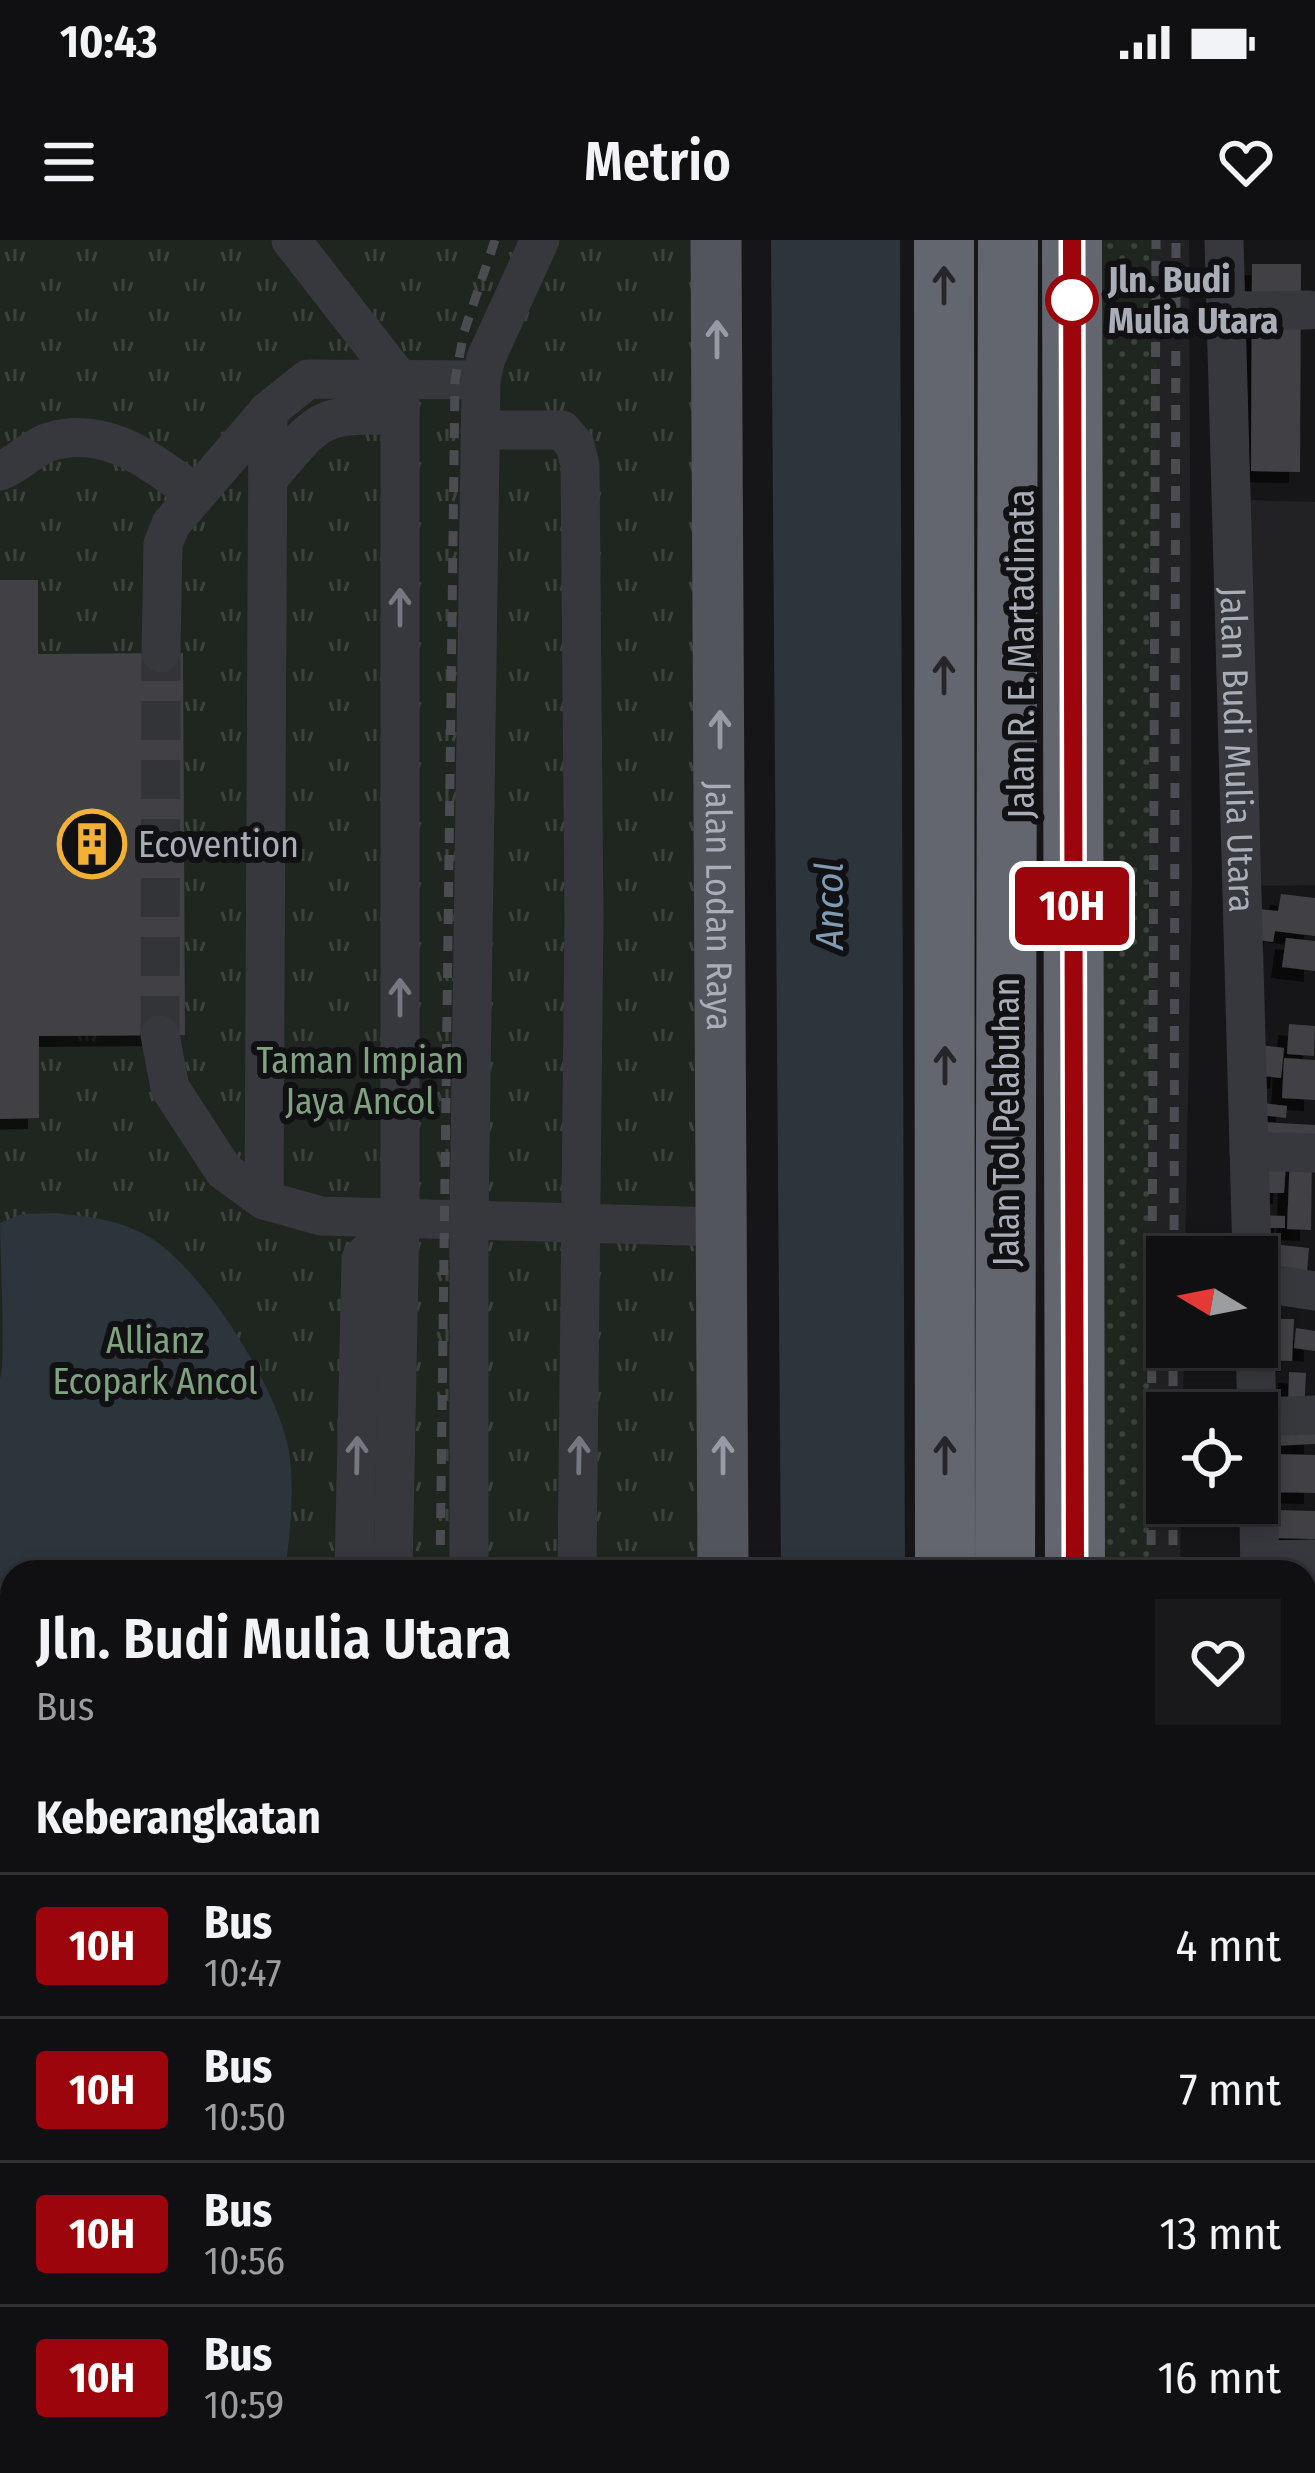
<!DOCTYPE html>
<html lang="id">
<style>
:root{--surface:#101012;--page:#19191b;--text:#f1f3f6;--muted:#9c9d9f;--line:#303032}
body{margin:0;font-family:"Fira Sans Condensed",sans-serif;background:var(--page);color:var(--text);height:100vh;display:flex;flex-direction:column;font-size:45px;white-space:nowrap}
*{box-sizing:border-box;margin:0}
p{font-size:39px;color:var(--muted)}
.icon{flex:none;width:66px;height:66px;fill:none;stroke:currentColor;stroke-width:2;stroke-linecap:round;stroke-linejoin:round}
.map{position:relative;flex:1;overflow:hidden}
.side{position:absolute;left:0px;top:1320px;width:1317px;height:915px;display:flex;flex-direction:column;background:var(--surface);border-radius:36px 36px 0 0;box-shadow:0 6px 18px #0003,0 0 0 3px var(--line)}
.side>*{flex:none}
.badge{padding:0 24px;border-radius:9px;font-size:42px;line-height:78px}
.needle{width:78px;rotate:280deg}
.fabs{position:absolute;left:1146px;top:996px;display:grid;gap:24px}
.fabs a{display:grid;place-items:center;width:132px;height:132px;border-radius:0px;background:var(--surface);box-shadow:0 6px 18px #0003,0 0 0 3px var(--line);font-size:60px}
.map>.badge{position:absolute;translate:-50% -50%;box-shadow:0 0 0 6px #fff}
h2{padding:0 36px;font-size:45px;line-height:108px}
.round{display:grid;place-items:center;flex:none;width:126px;height:126px;border-radius:0px;background:var(--page)}
.headline{display:flex;align-items:center;justify-content:space-between;height:204px;padding:0 36px}
h1{font-size:57px;font-weight:600;line-height:90px}
ul{padding:0;list-style:none}
li{display:flex;align-items:center;gap:36px;height:144px;padding:0 36px;border-top:3px solid var(--line)}
li div{flex:1}
li b{display:block;font-size:45px}
li em{font-style:normal}
li .badge{min-width:132px;font-weight:700;text-align:center}
.status{display:flex;justify-content:space-between;align-items:center;height:84px;padding:0 60px;background:var(--surface);direction:ltr}
.status svg{height:33px;fill:currentColor}
header{display:flex;justify-content:space-between;align-items:center;height:156px;padding:0 36px;background:var(--surface);font-size:54px;font-weight:600}
.map>svg:first-child{display:block}
.built{fill:#222225}
.grass{fill:url(#grass-dots)}
.park{fill:url(#park-tufts)}
.water{fill:#2c353c}
.building{fill:#404145;filter:url(#shadow)}
.lines{fill:none;stroke-linecap:round;stroke-linejoin:round}
.minor-tunnel{stroke:#333438;stroke-width:39;stroke-dasharray:39 20;stroke-linecap:butt}
.minor{stroke:#37383d;stroke-width:39}
.major{stroke:#53555c;stroke-width:51}
.highway{stroke:#63666e;stroke-width:60}
.rail{stroke:#4a4c52;stroke-width:9;stroke-dasharray:15 12;stroke-linecap:butt}
.oneway{stroke:#26262a}
.oneway2{stroke:#979ba6}
.oneway3{stroke:#757881}
.line-casing{stroke:#fff;stroke-width:27}
.line{stroke:#9c050c;stroke-width:18}
.stop-dot{fill:#fff;stroke:#9c050c;stroke-width:6}
.labels{text-anchor:middle;stroke-width:12;stroke-linejoin:round;paint-order:stroke}
.stop-label{font-size:36px;font-weight:bold;fill:#a8adb8;stroke:#111113;text-anchor:start}
.street-label{font-size:36px;fill:#a8adb8;stroke:#111113}
.poi-label{font-size:36px;fill:#a8adb8;stroke:#111113;text-anchor:start}
.park-label{font-size:36px;fill:#7fa381;stroke:#111113}
.water-label{font-size:39px;font-style:italic;fill:#7f9bb3;stroke:#111113}
</style>
<div class="status"><b>10:43</b><svg viewBox="0 0 49 12"><path d="M0 12V9h3v3zM5 12V6h3v6zM10 12V3h3v9zM15 12V0h3v12zM26 1h20v11H26zM47 4h2v5h-2z"/></svg></div>
<header><svg class="icon" aria-label="menu" viewBox="0 0 24 24"><path d="M4 6h16M4 12h16M4 18h16"/></svg>Metrio<svg class="icon" aria-label="heart" viewBox="0 0 24 24"><path d="M12 20l-8-8c-3-5 5-10 8-4 3-6 11-1 8 4z"/></svg></header>
<div class="map">
<svg width="1315" height="2233" viewBox="0 0 1315 2233">
<defs>
<pattern id="grass-dots" width="8" height="8" patternUnits="userSpaceOnUse" patternTransform="scale(3)"><rect width="8" height="8" fill="#1e261f"/><path d="M2 2h.1M6 6h.1" fill="none" stroke="#3c433d" stroke-width="1.8" stroke-linecap="round"/></pattern>
<pattern id="park-tufts" width="24" height="20" patternUnits="userSpaceOnUse" patternTransform="scale(3)"><rect width="24" height="20" fill="#1e261f"/><path d="M3 7l-1-3M5 7V3M7 7l1-3M15 17l-1-3M17 17v-4M19 17l1-3" fill="none" stroke="#3c433d"/></pattern>
<filter id="shadow"><feDropShadow dx="-11" dy="11" stdDeviation="0" flood-color="#0009"/></filter>
</defs>
<rect width="100%" height="100%" fill="#161618"/>
<g class="built">
<polygon points="1072,0 1189,0 1192,646 1185,1017 1167,1017 1167,1107 1184,1107 1183,1173 1167,1173 1167,1263 1181,1263 1180,1332 1075,1332"/>
<polygon points="1249,260 1315,262 1315,645 1244,646"/>
</g>
<polygon class="grass" points="1072,0 1156,0 1151,1332 1075,1332"/>
<polygon class="park" points="0,0 716,0 720,1332 12,1332 12,2223 720,2223 720,2233 0,2233"/>
<g class="water">
<polygon points="771,0 900,0 905,1332 781,1332"/>
<path d="M54,973c32,3 61,6 90,21 57,30 135,155 145,218 6,39 1,81 -4,120h-273v118l-12,30v-342c6,-12 0,-130 0,-155l22,-9z"/>
<rect x="780" y="2223" width="128" height="10"/>
</g>
<g class="building">
<polygon points="1252,24 1301,24 1300,232 1251,231"/>
<polygon points="0,340 38,340 38,414 183,413 185,795 39,796 39,878 0,879"/>
<polygon points="1281,654 1315,658 1315,696 1275,691 1273,702 1256,700 1259,669 1278,671"/>
<polygon points="1286,698 1315,701 1315,731 1282,727"/>
<polygon points="1289,784 1315,786 1314,816 1287,814"/>
<polygon points="1260,805 1284,808 1281,838 1257,835"/>
<polygon points="1284,818 1315,820 1315,860 1282,858"/>
<polygon points="1263,863 1287,866 1286,878 1261,875"/>
<polygon points="1261,882 1315,885 1315,909 1259,906"/>
<polygon points="1290,914 1312,915 1311,990 1287,989"/>
<polygon points="1264,921 1286,922 1284,953 1262,953"/>
<polygon points="1261,975 1285,976 1285,988 1261,988"/>
<polygon points="1281,1005 1309,1008 1306,1045 1278,1042"/>
<polygon points="1260,1063 1278,1065 1277,1076 1259,1074"/>
<polygon points="1261,1079 1294,1079 1292,1121 1260,1120"/>
<polygon points="1296,1088 1315,1091 1315,1111 1294,1108"/>
<polygon points="1289,1132 1306,1133 1304,1171 1288,1170"/>
<polygon points="1315,1178 1315,1204 1270,1206 1269,1180"/>
<polygon points="1268,1214 1315,1215 1315,1253 1266,1252"/>
<polygon points="1275,1270 1315,1271 1315,1299 1274,1298"/>
<rect x="1177" y="1324" width="32" height="8"/>
<polygon points="1315,1432 1315,1456 1307,1457 1305,1433"/>
<polygon points="1315,1460 1315,1524 1305,1526 1305,1485 1312,1484 1308,1461"/>
<polygon points="1315,1559 1315,1604 1305,1606 1305,1561"/>
<polygon points="1311,1617 1315,1647 1305,1648 1305,1618"/>
<polygon points="1315,1674 1315,1709 1305,1710 1305,1675"/>
<polygon points="1315,1713 1315,1752 1312,1753 1307,1715"/>
<polygon points="1305,1785 1315,1785 1315,1815 1305,1816"/>
<polygon points="1315,1831 1315,1889 1305,1891 1305,1832"/>
<polygon points="1315,1910 1315,1949 1306,1950 1305,1911"/>
<polygon points="1315,1962 1315,1985 1309,1986 1307,1963"/>
</g>
<g class="lines">
<g class="minor-tunnel">
<polyline points="160,795 161,413"/>
<polyline points="1309,2038 1315,2087"/>
</g>
<g class="minor">
<polyline points="291,0 400,140 400,979 361,1019 354,1332"/>
<path id="s1" d="M1224,0l28,1017"/>
<polyline points="1226,71 1309,70"/>
<polyline points="480,190 562,190 575,205 580,225 584,678 577,1332"/>
<path d="M0,231c18,-7 32,-23 49,-29 57,-18 102,20 146,51"/>
<path d="M268,239c53,-62 48,-65 132,-64"/>
<polyline points="161,413 163,304 171,284 268,171 308,139 481,140"/>
<polyline points="160,795 170,848 224,931 264,960 321,976 723,987"/>
<polyline points="1249,911 1315,913"/>
<polyline points="264,960 268,171"/>
<polyline points="1257,1042 1315,1051"/>
<polyline points="1255,1107 1257,1173"/>
<polyline points="1257,1177 1315,1175"/>
<polyline points="1257,1184 1260,1332"/>
<polyline points="1259,1320 1315,1319"/>
<polyline points="393,1332 400,979"/>
<polyline points="469,1332 469,981 481,140 486,118 540,0"/>
<polyline points="1305,1370 1307,1370"/>
<polyline points="1305,1772 1315,1771"/>
<polyline points="1305,1999 1309,2038"/>
<polyline points="0,2201 12,2192"/>
<polyline points="1215,2223 1217,2233"/>
<polyline points="92,2233 105,2223"/>
<polyline points="395,2233 396,2223"/>
<polyline points="548,2233 558,2232"/>
</g>
<g class="major">
<path id="s2" d="M716,0l7,1332"/>
<polyline points="720,2233 720,2223"/>
</g>
<g class="highway">
<polyline points="944,0 945,1332"/>
<polyline points="1072,0 1075,1332"/>
<polyline points="1005,1332 1008,0"/>
<polyline points="947,2223 947,2233"/>
<polyline points="1011,2223 1011,2233"/>
<polyline points="1081,2223 1081,2233"/>
</g>
<g class="rail">
<polyline points="1174,1017 1176,0"/>
<polyline points="1173,1173 1173,1107"/>
<polyline points="440,1332 455,140 464,92 495,0"/>
<polyline points="1151,1332 1156,0"/>
<polyline points="1173,1332 1173,1263"/>
<polyline points="1220,2223 1221,2233"/>
<polyline points="1242,2223 1244,2233"/>
<polyline points="153,2233 166,2223"/>
</g>
</g>
<defs><path id="oneway-shaft" d="M-6 0H5M1.5-3L5.5 0L1.5 3" fill="none" stroke-width="1.6" stroke-linecap="round" stroke-linejoin="round" transform="scale(3)"/></defs>
<g class="oneway">
<use href="#oneway-shaft" transform="translate(944 45) rotate(-90)"/>
<use href="#oneway-shaft" transform="translate(944 435) rotate(-90)"/>
<use href="#oneway-shaft" transform="translate(945 825) rotate(-90)"/>
<use href="#oneway-shaft" transform="translate(945 1215) rotate(-90)"/>
</g>
<g class="oneway2">
<use href="#oneway-shaft" transform="translate(717 99) rotate(-90)"/>
<use href="#oneway-shaft" transform="translate(720 489) rotate(-90)"/>
<use href="#oneway-shaft" transform="translate(723 1215) rotate(-90)"/>
</g>
<g class="oneway3">
<use href="#oneway-shaft" transform="translate(400 367) rotate(-90)"/>
<use href="#oneway-shaft" transform="translate(400 757) rotate(-90)"/>
<use href="#oneway-shaft" transform="translate(357 1215) rotate(-89)"/>
<use href="#oneway-shaft" transform="translate(579 1215) rotate(-89)"/>
</g>
<g class="lines">
<defs>
<polyline id="line" points="1072,0 1075,1332"/>
</defs>
<use href="#line" class="line-casing"/>
<use href="#line" class="line"/>
</g>
<defs>
<symbol id="building-ring" viewBox="-11 -11 22 22"><circle r="9.5" fill="#111113" stroke="#f2b134" stroke-width="1.5"/><path d="M-4-6H4V6H1V3H-1V6H-4ZM-2.5-4.3h1.7v1.8h-1.7ZM.8-4.3h1.7v1.8H.8ZM-2.5-1h1.7V.8h-1.7ZM.8-1h1.7V.8H.8Z" fill="#f2b134"/></symbol>
</defs>
<g fill-rule="evenodd">
<use href="#building-ring" x="54" y="566" width="76" height="76"/>
</g>
<circle class="stop-dot" cx="1072" cy="60" r="24"/>
<g class="labels">
<g class="stop-label">
<text x="1108" y="52">Jln. Budi<tspan x="1108" dy="41">Mulia Utara</tspan></text>
</g>
<g class="street-label">
<text transform="translate(1021 414) rotate(-90)" y="13">Jalan R. E. Martadinata</text>
<text dy="13" stroke="none"><textPath href="#s1" startOffset="510">Jalan Budi Mulia Utara</textPath></text>
<text dy="13" stroke="none"><textPath href="#s2" startOffset="666">Jalan Lodan Raya</textPath></text>
<text transform="translate(1006 882) rotate(-90)" y="13">Jalan Tol Pelabuhan</text>
</g>
<g class="poi-label">
<text x="138" y="617">Ecovention</text>
</g>
<g class="park-label">
<text x="360" y="833">Taman Impian<tspan x="360" dy="41">Jaya Ancol</tspan></text>
<text x="155" y="1113">Allianz<tspan x="155" dy="41">Ecopark Ancol</tspan></text>
</g>
<g class="water-label">
<text transform="translate(829 666) rotate(-90)" y="14">Ancol</text>
</g>
</g>
</svg>
<div class="fabs">
<a><svg class="needle" viewBox="-14 -14 28 28"><path d="M0-13l5 13h-10z" fill="#e53935"/><path d="M0 13l5-13h-10z" fill="#9c9d9f"/></svg></a>
<a><svg class="icon" aria-label="locate" viewBox="0 0 24 24"><circle cx="12" cy="12" r="6"/><path d="M12 2v4M12 18v4M2 12h4M18 12h4"/></svg></a>
</div>
<b class="badge" style="left:1072px;top:666px;background:#9c050c;color:#fff">10H</b>
<section class="side">
<div class="headline"><div><h1>Jln. Budi Mulia Utara</h1><p>Bus</p></div><a class="round"><svg class="icon" aria-label="heart" viewBox="0 0 24 24"><path d="M12 20l-8-8c-3-5 5-10 8-4 3-6 11-1 8 4z"/></svg></a></div>
<h2>Keberangkatan</h2>
<ul>
<li><span class="badge" style="background:#9c050c;color:#fff">10H</span><div><b>Bus</b><p>10:47</p></div><em>4 mnt</em></li>
<li><span class="badge" style="background:#9c050c;color:#fff">10H</span><div><b>Bus</b><p>10:50</p></div><em>7 mnt</em></li>
<li><span class="badge" style="background:#9c050c;color:#fff">10H</span><div><b>Bus</b><p>10:56</p></div><em>13 mnt</em></li>
<li><span class="badge" style="background:#9c050c;color:#fff">10H</span><div><b>Bus</b><p>10:59</p></div><em>16 mnt</em></li>
</ul>
</section>
</div>
